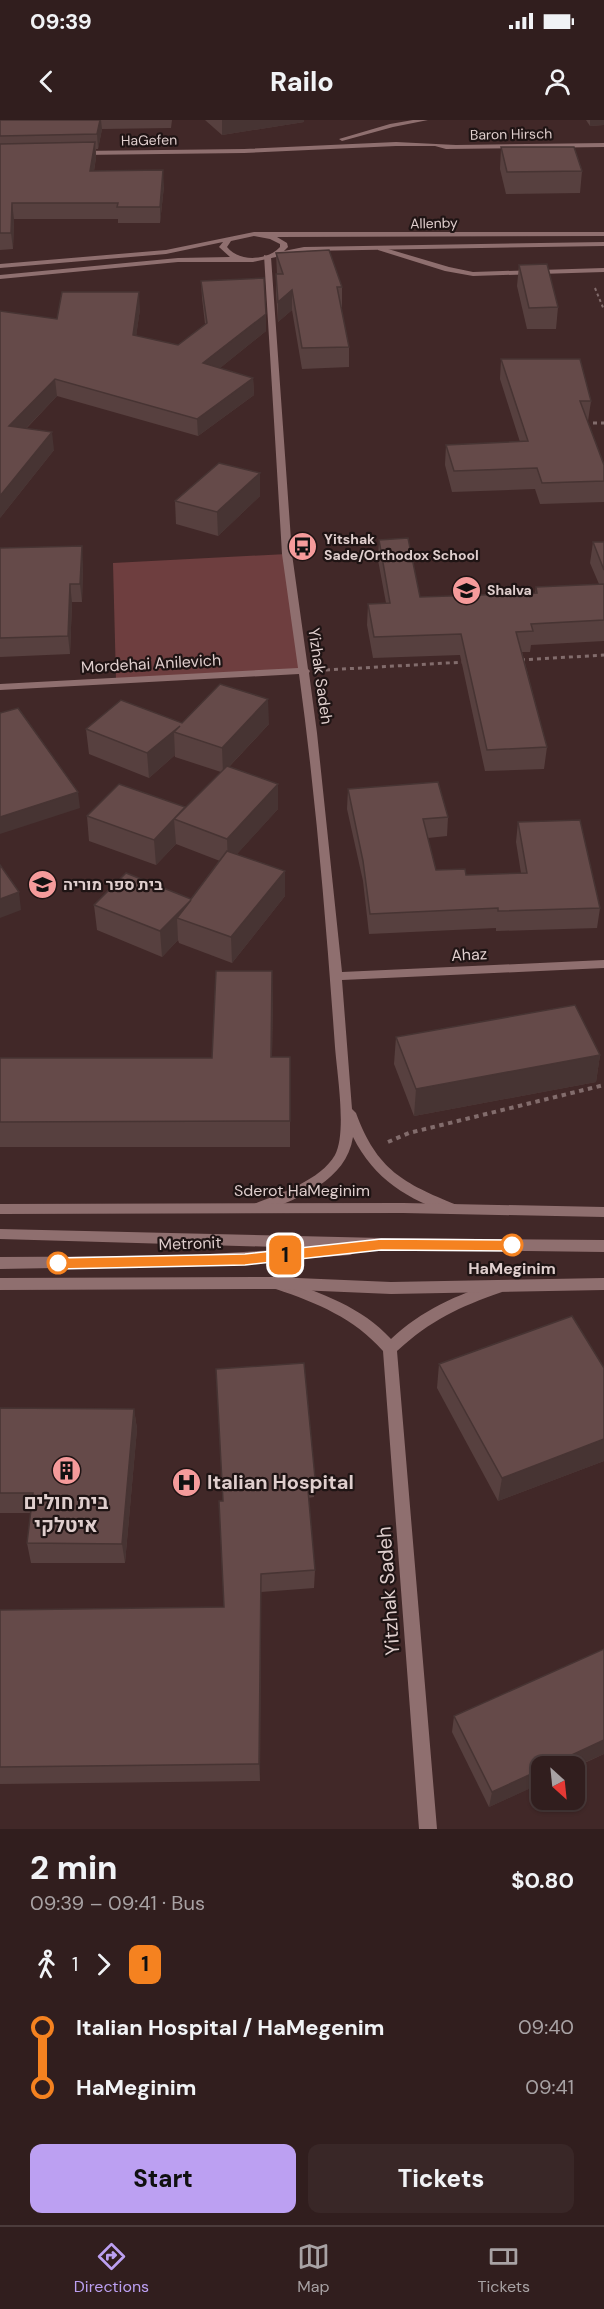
<!DOCTYPE html>
<meta charset="utf-8">
<style>
:root{--surface:#311e1e;--page:#392727;--text:#f1f3f6;--muted:#a8a2a4;--line:#4c3c3c;--accent:#bca0f2}
body{margin:0;font-family:"DM Sans",Heebo,sans-serif;background:var(--page);color:var(--text);height:100vh;display:flex;flex-direction:column;font-size:22px;white-space:nowrap}
*{box-sizing:border-box;margin:0}
p{font-size:20px;color:var(--muted)}
.icon{flex:none;width:33px;height:33px;fill:none;stroke:currentColor;stroke-width:2;stroke-linecap:round;stroke-linejoin:round}
.map{position:relative;height:1709px;overflow:hidden}
.sheet{display:flex;flex-direction:column;background:var(--surface);flex:1}
.sheet>*{flex:none}
.badge{padding:0 12px;border-radius:9px;font-size:21px;line-height:39px}
.needle{width:39px;rotate:153deg}
.tools{position:absolute;left:531px;top:1636px;display:grid;gap:12px}
.tools a{display:grid;place-items:center;width:54px;height:54px;border-radius:12px;background:var(--surface);box-shadow:0 2px 4px #0004,0 0 0 2px var(--line);font-size:30px}
.map>.badge{position:absolute;translate:-50% -50%;box-shadow:0 0 0 3px #fff}
.legs{display:flex;align-items:center;gap:9px;height:66px;padding:0 30px;font-size:20px}
.legs p{margin-inline-start:auto}
.overview{display:flex;align-items:center;justify-content:space-between;height:102px;padding:0 30px}
h1{font-size:33px;font-weight:800;line-height:45px}
.action{display:flex;gap:12px;margin-top:auto;padding:12px 30px}
.action a{flex:1;height:69px;border-radius:12px;background:var(--accent);color:#111;font-size:24px;font-weight:800;line-height:69px;text-align:center}
.action a+a{background:var(--page);color:var(--text)}
ul{padding:0 30px;list-style:none}
li{display:flex;align-items:center;gap:21px;height:60px;font-size:22px}
li i{display:grid;place-items:center;width:9px;height:100%;margin:0 8px;background:currentColor}
li i::after{content:'';width:15px;height:15px;margin:-8px;border:4px solid;border-radius:50%;background:var(--surface)}
li p{margin-inline-start:auto}
li:first-child i{background:linear-gradient(#0000 50%,currentColor 0)}
li:last-child i{background:linear-gradient(currentColor 50%,#0000 0)}
.status{display:flex;justify-content:space-between;align-items:center;height:42px;padding:0 30px;background:var(--surface);direction:ltr}
.status svg{height:16px;fill:currentColor}
header{display:flex;justify-content:space-between;align-items:center;height:78px;padding:0 30px;background:var(--surface);font-size:27px;font-weight:800}
.menu{display:flex;justify-content:space-around;align-items:center;height:84px;border-top:2px solid var(--line);background:var(--surface);font-size:16px;color:var(--muted)}
.menu a{display:grid;justify-items:center;gap:3px}
.menu .selected{color:var(--accent)}
.map>svg:first-child{display:block}
.green{fill:#6e3e3f}
.lines{fill:none;stroke-linecap:round;stroke-linejoin:round}
.path-far2{stroke:#826c6c;stroke-width:2;stroke-dasharray:3 3;stroke-linecap:butt}
.path-far1{stroke:#826c6c;stroke-width:3;stroke-dasharray:4 4;stroke-linecap:butt}
.path{stroke:#826c6c;stroke-width:4;stroke-dasharray:4.5 4.5;stroke-linecap:butt}
.service{fill:#8f6f6f;fill-rule:evenodd}
.minor{fill:#8f6f6f;fill-rule:evenodd}
.tertiary{fill:#8f6f6f;fill-rule:evenodd}
.wall{fill:#57403f}
.shaded-wall{fill:#473433}
.building{fill:#654a49;stroke:#473433;stroke-width:1.5}
.line-1{fill:#f58220;stroke:#fff;stroke-width:1.5}
.stop-1-dot{fill:#fff;stroke:#f58220;stroke-width:3}
.labels{text-anchor:middle;stroke-width:4.5;stroke-linejoin:round;paint-order:stroke}
.far-street-label{font-size:14px;fill:#dfcecd;stroke:#1f1414}
.far-poi-label{font-size:14px;font-weight:bold;fill:#dfcecd;stroke:#1f1414;text-anchor:start}
.street-label{font-size:16px;fill:#dfcecd;stroke:#1f1414}
.poi-label{font-size:16px;font-weight:bold;fill:#dfcecd;stroke:#1f1414;text-anchor:start}
.stop-label{font-size:16px;font-weight:bold;fill:#dfcecd;stroke:#1f1414}
.near-poi-label{font-size:20px;font-weight:bold;fill:#dfcecd;stroke:#1f1414;text-anchor:start}
.near-street-label{font-size:20px;fill:#dfcecd;stroke:#1f1414}
</style>
<div class="status"><b>09:39</b><svg viewBox="0 0 49 12"><path d="M0 12V9h3v3zM5 12V6h3v6zM10 12V3h3v9zM15 12V0h3v12zM26 1h20v11H26zM47 4h2v5h-2z"/></svg></div>
<header><svg class="icon" aria-label="back" viewBox="0 0 24 24"><path d="M15 5l-7 7 7 7"/></svg>Railo<svg class="icon" aria-label="person" viewBox="0 0 24 24"><circle cx="12" cy="8" r="4"/><path d="M4 21q1-7 8-7t8 7"/></svg></header>
<div class="map">
<svg width="604" height="1709" viewBox="0 0 604 1709">
<rect width="100%" height="100%" fill="#412828"/>
<polygon class="green" points="287,434 305,551 116,560 113,443"/>
<g class="lines">
<polyline class="path-far2" points="595,168 604,190"/>
<g class="path-far1">
<polyline points="593,303 604,303"/>
<polyline points="521,540 604,535"/>
<polyline points="326,550 465,542"/>
</g>
<polyline class="path" points="388,1022 409,1013 604,965"/>
<g class="service">
<polygon points="378,126 449,147 473,152 604,148 604,152 473,156 445,151 378,130"/>
<polygon points="0,1109 381,1118 604,1120 604,1132 357,1129 355,1133 350,1135 219,1145 0,1149 0,1137 175,1136 310,1128 0,1119"/>
</g>
<g class="minor">
<path d="M264,135l7,2 21,297 16,115 2,2 -1,2 8,60 25,239 262,-12v8l-262,12 10,129 4,4c21,57 47,70 101,92l2,4 -2,4 -5,1c-44,-14 -78,-35 -99,-77 -7,44 -53,60 -89,75l-5,1 -5,-1 -2,-4 2,-4c25,-10 67,-24 81,-49 12,-22 2,-82 0,-108 -9,-125 -19,-249 -36,-373l-299,16v-6l298,-16 -16,-114z"/>
<path d="M281,1159c40,14 81,28 110,60 31,-29 65,-44 106,-57l5,2 2,4 -2,4c-43,15 -71,28 -105,59l40,478h-18l-36,-478c-29,-33 -66,-48 -107,-62l-2,-4 2,-4z"/>
</g>
<g class="tertiary">
<polygon points="413,0 428,0 393,7 342,21 339,19 390,4"/>
<polygon points="396,22 456,25 604,23 604,27 446,29 435,26 396,26 244,33 80,35 77,33 80,31 244,29"/>
<path d="M254,112h350v4l-327,1 10,6 1,4 -4,4 20,-4 300,-5v4l-300,5 -51,11h-75l-178,17v-4l178,-17 52,-1 -11,-10 4,-5 -57,12 -166,14v-4l166,-14zM254,116l16,3 10,5v3c-13,14 -41,15 -53,0l4,-6z"/>
<polygon points="403,1083 604,1087 604,1097 403,1093 0,1094 0,1084"/>
<polygon points="274,1157 391,1162 604,1158 604,1170 391,1174 274,1169 0,1170 0,1158"/>
</g>
</g>
<g class="wall">
<polygon points="0,0 172,0 171,8 102,9 98,29 96,29 96,38 94,51 164,66 160,103 118,103 118,99 14,99 13,129 0,130"/>
<polygon points="205,0 304,0 304,2 222,15"/>
<polygon points="586,0 604,0 604,5 590,6"/>
<polygon points="501,27 582,51 580,73 506,74 500,49"/>
<polygon points="276,133 342,167 342,187 341,187 349,227 349,247 302,249 292,190 278,202 276,174 276,154 277,154"/>
<polygon points="519,145 558,187 556,209 527,209 517,166"/>
<polygon points="201,161 266,194 266,211 220,248 253,258 254,275 198,316 57,276 26,309 54,330 0,398 57,199 140,189 136,216 178,225 205,204 202,178"/>
<polygon points="501,239 591,281 588,301 587,301 604,345 604,382 540,384 535,369 452,372 445,345 446,325 520,322 500,259"/>
<polygon points="260,353 260,376 218,416 176,404 175,381"/>
<polygon points="379,420 420,477 535,473 536,467 599,464 590,443 593,422 604,422 604,521 531,525 530,532 522,532 547,627 544,649 485,651 460,535 373,538 367,505 368,484 386,483 378,440"/>
<polygon points="0,428 83,444 82,482 72,482 70,534 0,537"/>
<polygon points="182,603 269,604 229,647 278,689 236,735 285,751 285,776 232,843 179,823 178,820 162,837 97,810 94,785 191,779 220,741 176,724 156,745 89,721 87,696 185,688 221,652 175,637 175,635 149,658 89,634 86,609"/>
<polygon points="348,669 448,697 447,716 428,718 436,750 466,755 521,753 516,722 518,702 600,788 597,808 496,811 496,808 369,814 363,761 347,689"/>
<polygon points="273,877 272,937 290,937 290,1027 0,1027 0,938 212,938"/>
<polygon points="396,917 600,935 596,962 414,996 394,944"/>
<polygon points="439,1244 604,1248 604,1341 498,1381 437,1268"/>
<polygon points="216,1249 315,1358 314,1377 308,1378 315,1450 314,1468 261,1472 260,1661 0,1664 0,1490 224,1487 223,1381"/>
<polygon points="0,1288 134,1289 137,1309 125,1443 31,1443 27,1423 31,1393 0,1393"/>
<polygon points="604,1529 604,1634 489,1687 452,1612 454,1596"/>
</g>
<g class="shaded-wall">
<polygon points="100,0 101,0 102,9 98,29 97,14"/>
<polygon points="222,0 304,0 304,2 222,15"/>
<polygon points="590,0 604,0 604,5 590,6"/>
<polygon points="95,22 96,38 91,67 90,51"/>
<polygon points="163,50 164,66 160,103 160,87"/>
<polygon points="12,83 14,99 13,129 11,113"/>
<polygon points="292,170 292,190 278,202 278,182"/>
<polygon points="139,172 140,189 134,232 133,215"/>
<polygon points="266,194 266,211 204,261 203,243"/>
<polygon points="253,258 254,275 198,316 197,299"/>
<polygon points="55,259 57,276 11,324 9,306"/>
<polygon points="52,312 54,330 0,398 0,376"/>
<polygon points="260,353 260,376 218,416 217,392"/>
<polygon points="82,426 83,444 82,482 80,464"/>
<polygon points="70,464 72,482 70,534 68,516"/>
<polygon points="268,579 269,604 223,653 222,628"/>
<polygon points="180,606 174,612 175,635 149,658 147,633"/>
<polygon points="278,664 278,689 228,744 227,719"/>
<polygon points="78,672 80,688 0,714 0,697"/>
<polygon points="185,687 174,699 176,724 156,745 154,720"/>
<polygon points="285,751 285,776 232,843 231,817"/>
<polygon points="19,772 21,790 0,798 0,779"/>
<polygon points="191,780 177,798 178,820 162,837 160,811"/>
<polygon points="272,851 273,877 271,963 271,937"/>
<polygon points="600,935 596,962 414,996 416,969"/>
<polygon points="134,1289 137,1309 125,1443 122,1424"/>
<polygon points="604,1319 604,1341 498,1381 502,1358"/>
<polygon points="261,1454 261,1472 260,1661 259,1644"/>
<polygon points="604,1620 604,1634 574,1647 546,1647"/>
<polygon points="542,1649 542,1663 489,1687 492,1672"/>
</g>
<g class="building">
<polygon points="0,0 100,0 97,14 0,16"/>
<polygon points="95,22 90,51 163,50 160,87 117,87 118,83 12,83 11,113 0,113 0,24"/>
<polygon points="501,27 574,27 582,51 507,52"/>
<polygon points="329,130 342,167 337,167 349,227 302,228 292,170 278,182 276,154 283,154 276,133"/>
<polygon points="547,144 558,187 529,188 519,145"/>
<polygon points="264,158 266,194 203,243 253,258 197,299 55,259 9,306 52,312 0,376 0,191 57,199 62,172 139,172 133,215 178,225 207,203 201,161"/>
<polygon points="501,239 580,239 591,281 580,281 604,345 604,361 542,363 537,348 454,351 446,325 528,321"/>
<polygon points="219,343 260,353 217,392 175,381"/>
<polygon points="408,418 420,477 537,473 536,467 604,464 604,500 531,504 533,511 516,512 547,627 487,630 461,514 374,517 368,484 390,483 379,420"/>
<polygon points="593,422 604,422 604,450"/>
<polygon points="82,426 80,464 70,464 68,516 0,518 0,428"/>
<polygon points="220,564 268,579 222,628 174,612 180,606 147,633 86,609 121,580 182,603"/>
<polygon points="18,588 78,672 0,697 0,593"/>
<polygon points="227,646 278,664 227,719 174,699"/>
<polygon points="438,662 448,697 423,699 436,750 465,749 466,755 527,753 518,702 580,700 600,788 498,791 498,788 370,794 363,741 348,669"/>
<polygon points="119,664 185,687 154,720 87,696"/>
<polygon points="227,731 285,751 231,817 177,798 191,780 160,811 94,785 126,753 191,779"/>
<polygon points="0,745 19,772 0,779"/>
<polygon points="216,851 272,851 271,937 290,937 290,1001 0,1002 0,938 212,938"/>
<polygon points="575,885 600,935 416,969 396,917"/>
<polygon points="572,1196 604,1248 604,1319 502,1358 439,1244"/>
<polygon points="304,1243 315,1358 307,1359 315,1450 261,1454 259,1644 0,1647 0,1490 224,1487 219,1381 223,1381 216,1249"/>
<polygon points="0,1288 134,1289 122,1424 27,1423 33,1373 0,1373"/>
<polygon points="604,1529 604,1620 546,1647 542,1647 542,1649 492,1672 454,1596"/>
</g>
<polygon class="line-1" points="381,1119 512,1120 519,1125 512,1131 381,1130 245,1145 58,1149 51,1143 58,1138 245,1134"/>
<defs>
<symbol id="bus-disc" viewBox="-11 -11 22 22"><circle r="9.5" fill="#f59b9b" stroke="#1f1414"/><path d="M-5-6H5V4H4V6H2V4H-2V6H-4V4H-5ZM-3.5-4V0h7V-4ZM-3.5 1.2v1.5H-2V1.2ZM2 1.2v1.5H3.5V1.2Z" fill="#111"/></symbol>
<symbol id="school-disc" viewBox="-11 -11 22 22"><circle r="9.5" fill="#f59b9b" stroke="#1f1414"/><path d="M0-5L7-2L0 1L-7-2ZM-4 1L0 2.5L4 1V4Q0 6-4 4Z" fill="#111"/></symbol>
<symbol id="building-disc" viewBox="-11 -11 22 22"><circle r="9.5" fill="#f59b9b" stroke="#1f1414"/><path d="M-4-6H4V6H1V3H-1V6H-4ZM-2.5-4.3h1.7v1.8h-1.7ZM.8-4.3h1.7v1.8H.8ZM-2.5-1h1.7V.8h-1.7ZM.8-1h1.7V.8H.8Z" fill="#111"/></symbol>
<symbol id="hospital-disc" viewBox="-11 -11 22 22"><circle r="9.5" fill="#f59b9b" stroke="#1f1414"/><path d="M-5-5h3v3.5h4V-5h3V5h-3V1.5h-4V5h-3Z" fill="#111"/></symbol>
</defs>
<g fill-rule="evenodd">
<use href="#bus-disc" x="286" y="410" width="33" height="33"/>
<use href="#school-disc" x="450" y="454" width="33" height="33"/>
<use href="#school-disc" x="26" y="748" width="33" height="33"/>
<use href="#building-disc" x="50" y="1334" width="33" height="33"/>
<use href="#hospital-disc" x="170" y="1346" width="33" height="33"/>
</g>
<g class="stop-1-dot">
<circle cx="512" cy="1125" r="10"/>
<circle cx="58" cy="1143" r="10"/>
</g>
<g class="labels">
<g class="far-street-label">
<text transform="translate(511 14) rotate(-1)" y="5">Baron Hirsch</text>
<text transform="translate(149 20) rotate(-1)" y="5">HaGefen</text>
<text transform="translate(434 103) rotate(-1)" y="5">Allenby</text>
</g>
<g class="far-poi-label">
<text x="324" y="424">Yitshak<tspan x="324" dy="16">Sade/Orthodox School</tspan></text>
<text x="487" y="475">Shalva</text>
</g>
<g class="street-label">
<text transform="translate(151 543) rotate(-3)" y="6">Mordehai Anilevich</text>
<text transform="translate(321 556) rotate(82)" y="6">Yizhak Sadeh</text>
<text transform="translate(469 834) rotate(-3)" y="6">Ahaz</text>
<text x="302" y="1076">Sderot HaMeginim</text>
<text transform="translate(190 1123) rotate(-2)" y="6">Metronit</text>
</g>
<g class="poi-label">
<text x="63" y="770">בית ספר מוריה</text>
</g>
<g class="stop-label">
<text x="512" y="1154">HaMeginim</text>
</g>
<g class="near-poi-label">
<text x="207" y="1369">Italian Hospital</text>
<text x="66" y="1389" text-anchor="middle">בית חולים<tspan x="66" dy="23">איטלקי</tspan></text>
</g>
<g class="near-street-label">
<text transform="translate(388 1471) rotate(-94)" y="7">Yitzhak Sadeh</text>
</g>
</g>
</svg>
<div class="tools">
<a><svg class="needle" viewBox="-14 -14 28 28"><path d="M0-13l5 13h-10z" fill="#e53935"/><path d="M0 13l5-13h-10z" fill="#a8a2a4"/></svg></a>
</div>
<b class="badge" style="left:285px;top:1135px;background:#f58220;color:#111">1</b>
</div>
<section class="sheet">
<div class="overview"><div><h1>2 min</h1><p>09:39 – 09:41 · Bus</p></div><b>$0.80</b></div>
<div class="legs"><svg class="icon" aria-label="walk" viewBox="0 0 24 24"><circle cx="13" cy="4" r="2"/><path d="M13 8l-2 6 4 7M11 14l-3 7M7 12l3-4h3l4 4"/></svg>1<svg class="icon" aria-label="forward" viewBox="0 0 24 24"><path d="M9 5l7 7-7 7"/></svg><b class="badge" style="background:#f58220;color:#111">1</b></div>
<ul>
<li><i style="color:#f58220"></i><b>Italian Hospital / HaMegenim</b><p>09:40</p></li>
<li><i style="color:#f58220"></i><b>HaMeginim</b><p>09:41</p></li>
</ul>
<div class="action"><a>Start</a><a>Tickets</a></div>
</section>
<nav class="menu">
<a class="selected"><svg class="icon" aria-label="directions" viewBox="0 0 24 24"><path d="M12 3l9 9-9 9-9-9zM9 14v-3h6M13 9l2 2-2 2"/></svg>Directions</a>
<a><svg class="icon" aria-label="map" viewBox="0 0 24 24"><path d="M3 6l6-2 6 2 6-2v14l-6 2-6-2-6 2zM9 4v14M15 6v14"/></svg>Map</a>
<a><svg class="icon" aria-label="tickets" viewBox="0 0 24 24"><path d="M3 7h18v10H3zM15 7v10"/></svg>Tickets</a>
</nav>
